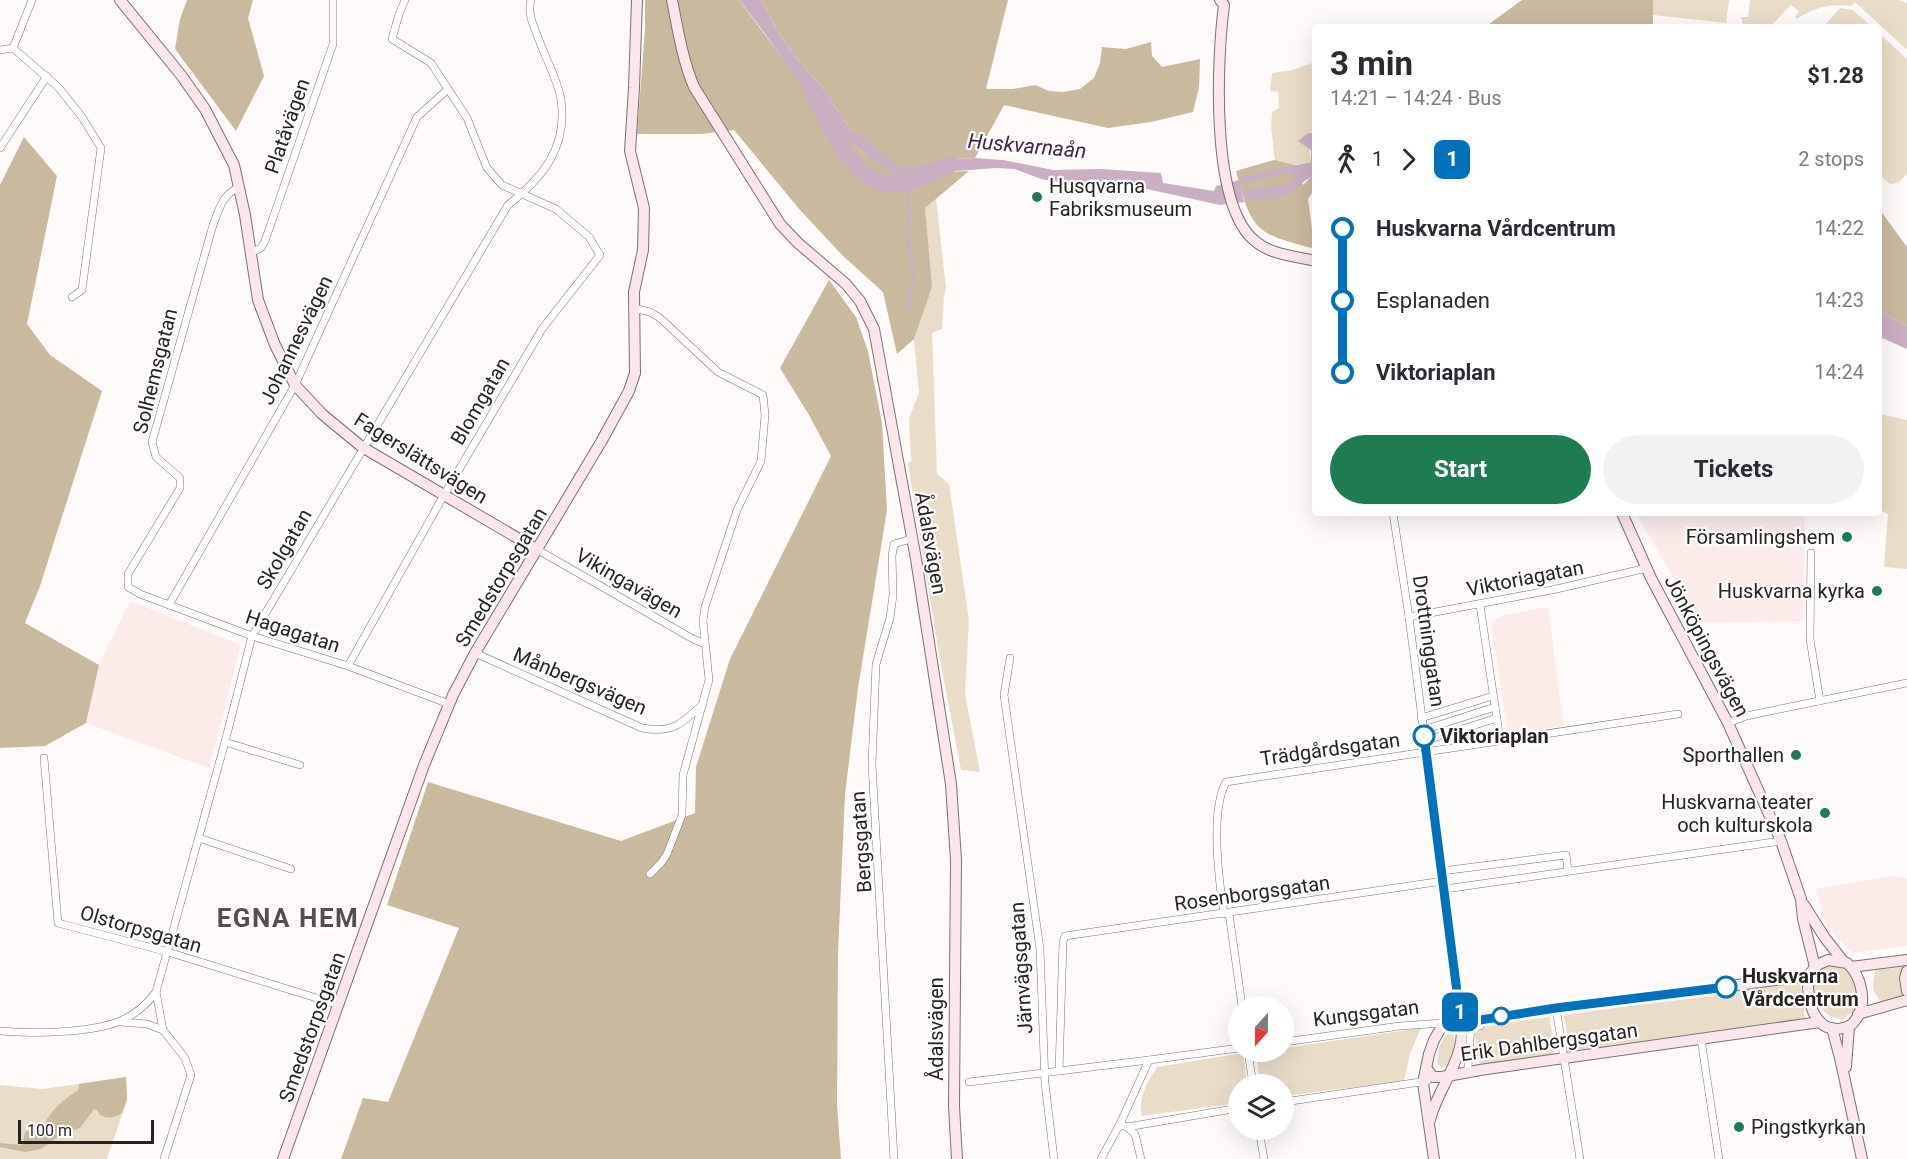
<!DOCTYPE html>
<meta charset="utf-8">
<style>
:root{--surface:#fff;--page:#f2f2f3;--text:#2b2b33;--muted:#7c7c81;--accent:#1f7c52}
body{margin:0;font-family:Roboto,sans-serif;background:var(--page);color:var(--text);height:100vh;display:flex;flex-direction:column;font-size:22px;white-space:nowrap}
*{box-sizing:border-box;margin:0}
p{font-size:20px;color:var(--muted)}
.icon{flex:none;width:33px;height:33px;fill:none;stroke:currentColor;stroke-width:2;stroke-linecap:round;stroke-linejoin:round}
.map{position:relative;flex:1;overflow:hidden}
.side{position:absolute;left:1312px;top:24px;width:570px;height:492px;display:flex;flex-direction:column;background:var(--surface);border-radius:6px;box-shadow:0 6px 24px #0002}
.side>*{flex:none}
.badge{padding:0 12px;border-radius:9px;font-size:21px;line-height:39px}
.needle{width:39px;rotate:201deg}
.buttons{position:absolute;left:1228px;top:996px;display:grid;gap:12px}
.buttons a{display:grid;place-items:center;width:66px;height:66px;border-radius:50%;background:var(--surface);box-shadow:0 6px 24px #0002;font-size:30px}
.scale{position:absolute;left:18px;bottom:15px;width:136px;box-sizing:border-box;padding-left:6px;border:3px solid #262322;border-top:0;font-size:16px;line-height:21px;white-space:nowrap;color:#262322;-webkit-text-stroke:4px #fff;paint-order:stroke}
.map>.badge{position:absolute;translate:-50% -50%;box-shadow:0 0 0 3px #fff}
.legs{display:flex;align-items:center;gap:9px;height:66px;padding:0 18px;font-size:20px}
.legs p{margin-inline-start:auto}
.summary{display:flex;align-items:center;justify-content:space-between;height:102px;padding:0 18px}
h1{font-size:33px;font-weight:700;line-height:45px}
.button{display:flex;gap:12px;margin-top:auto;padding:12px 18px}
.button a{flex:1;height:69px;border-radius:36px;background:var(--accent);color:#fff;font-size:24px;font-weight:700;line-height:69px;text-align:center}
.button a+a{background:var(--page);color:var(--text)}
ul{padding:0 18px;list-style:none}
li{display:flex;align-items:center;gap:21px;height:72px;font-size:22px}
li i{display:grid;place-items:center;width:9px;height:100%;margin:0 8px;background:currentColor}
li i::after{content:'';width:15px;height:15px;margin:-8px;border:4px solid;border-radius:50%;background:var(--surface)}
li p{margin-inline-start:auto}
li:first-child i{background:linear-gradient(#0000 50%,currentColor 0)}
li:last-child i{background:linear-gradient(currentColor 50%,#0000 0)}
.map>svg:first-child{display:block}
.built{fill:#fbecea}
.green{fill:#e9ddc9}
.forest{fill:#c9b99f}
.water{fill:#caafc2}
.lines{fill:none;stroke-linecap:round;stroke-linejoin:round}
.stream{stroke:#caafc2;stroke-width:3}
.river{stroke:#caafc2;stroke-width:16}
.street-casing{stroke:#797170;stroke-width:8}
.secondary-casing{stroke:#797170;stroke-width:12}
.street{stroke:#fff;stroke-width:7}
.secondary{stroke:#fbe6ec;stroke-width:10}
.line-1-casing{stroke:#fff;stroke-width:14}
.line-1{stroke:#0072bc;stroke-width:9}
.poi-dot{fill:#1f7c52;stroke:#fff;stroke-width:2}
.stop-1-dot{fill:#fff;stroke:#0072bc;stroke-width:3}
.labels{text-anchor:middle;stroke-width:4.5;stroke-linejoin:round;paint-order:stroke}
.street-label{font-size:20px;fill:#262322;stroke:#fff}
.poi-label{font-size:20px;fill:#262322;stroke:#fff;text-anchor:end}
.stop-label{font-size:20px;font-weight:bold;fill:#262322;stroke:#fff;text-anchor:start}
.water-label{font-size:21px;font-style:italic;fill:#482340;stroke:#fff}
.district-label{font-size:26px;font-weight:bold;letter-spacing:1.5px;fill:#554e4c;stroke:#fff}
</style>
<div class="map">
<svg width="1907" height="1159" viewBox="0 0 1907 1159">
<rect width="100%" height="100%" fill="#fefafa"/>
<g class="built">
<polygon points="1636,513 1805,513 1804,621 1699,623"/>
<polygon points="130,601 241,645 209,768 86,723 99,665"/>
<polygon points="1548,607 1564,726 1510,734 1508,732 1491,625 1493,620 1503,615"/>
<polygon points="1891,876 1907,878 1907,946 1852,953 1827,927 1816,889"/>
</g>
<g class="green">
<polygon points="1653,0 1729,0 1726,23 1653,15"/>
<path d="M1750,0h148l9,3v47l-52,-48 -4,4c-22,-3 -37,2 -55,13l-1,-3 4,-5 -8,-6 -21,22h-27l-2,-10h7z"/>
<polygon points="1840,8 1853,10 1872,27 1823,27"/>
<polygon points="1880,34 1907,59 1907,173 1898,183 1890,184 1880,175"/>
<polygon points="1315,62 1315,134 1308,134 1311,162 1295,165 1275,161 1271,126 1272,112 1279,108 1278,92 1270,91 1272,73 1292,70"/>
<polygon points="936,198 946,288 944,296 942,329 932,333 937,474 949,484 969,620 965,694 980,772 961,770 939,654 908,463 911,461 909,418 919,393 914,339 931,288 925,208"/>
<polygon points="1880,414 1907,420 1907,569 1884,567 1888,514 1880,510"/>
<path d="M1832,965c22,4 28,27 21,46l-10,8c-29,1 -43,-48 -11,-54z"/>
<path d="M1904,967l-4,12 6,17 -24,7c-12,-15 -9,-16 -7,-33z"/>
<polygon points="1800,981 1805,1018 1570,1052 1564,1015"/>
<polygon points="1550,1017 1554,1055 1480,1067 1474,1028 1482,1024"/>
<polygon points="1421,1028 1410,1054 1404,1081 1284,1096 1284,1084 1259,1084 1257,1052 1284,1052 1284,1048"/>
<path d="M1449,1032h3c6,12 2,29 -10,36l-5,-5c1,-13 3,-22 12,-31z"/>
<path d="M1243,1053l4,31h-8v19l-97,13c-4,-20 5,-32 15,-49z"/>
<polygon points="126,1077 127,1100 107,1159 0,1159 0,1085 43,1089"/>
</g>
<g class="forest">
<polygon points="187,0 253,0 248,18 264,76 236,131 175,49 180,19"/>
<polygon points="645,0 739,0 832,124 862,152 906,180 930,173 969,171 925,208 932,287 914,339 897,354 883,292 843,256 800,210 734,130 702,134 637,134 645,29"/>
<polygon points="761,0 1008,0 986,89 1013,89 1035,85 1049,91 1063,92 1080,89 1094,78 1100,63 1102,47 1126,49 1151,42 1152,56 1162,67 1200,59 1199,87 1193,112 1151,122 1108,128 1004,105 975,158 954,159 902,169 849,127 819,83 799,61 779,34"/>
<polygon points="1522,0 1653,0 1653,27 1485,27"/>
<polygon points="24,137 57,176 27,324 50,355 102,391 40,586 25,623 99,665 86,723 45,746 0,748 0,185"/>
<path d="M1274,160l21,5 8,20 8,-8 4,-1v12l-7,11 4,30 3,2v18c-60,-16 -63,-17 -79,-78z"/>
<polygon points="1880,210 1907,247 1907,326 1880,312"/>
<polygon points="829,280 856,317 868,351 882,423 887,510 858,688 845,794 838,953 837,1105 841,1159 341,1159 363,1098 388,1102 459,928 387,905 428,782 621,841 695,813 696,767 730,659 831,456 809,415 780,368"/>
<path d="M126,1077l1,23 -5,13c-7,5 -15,6 -22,2l-3,-5 -3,-1 -14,19 -18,6 -21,15 -16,3 -25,-5v-4l22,2 3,-13 20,-8c6,-15 20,-25 33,-34l1,-6z"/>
</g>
<g class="water">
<path d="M739,0h22l18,34 20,27 20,22 30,44 53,41 52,-9 21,-1 28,2 50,10 48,-1 60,4 2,10 51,8 2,-5 23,-6 5,22 -24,3 -73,-16 -17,-7h-25l-24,4 -40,-7 -26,-10 -19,-1 -66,5 -24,7c-77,-36 -115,-117 -167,-180z"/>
<path d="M1308,133l7,1v42c-9,1 -18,13 -27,18 -11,6 -30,5 -42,7l-3,-11 35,-4 16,-5 1,-3 -3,-6 -50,11 -2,-6 71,-15v-12l-13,-9z"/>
<polygon points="1880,312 1907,326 1907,349 1880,337"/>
</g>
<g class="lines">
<polyline class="stream" points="907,308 909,302 908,293 914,281 911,255 906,236 909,216 907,182"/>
<path class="river" d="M810,89c17,32 41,94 83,96 19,0 41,-14 58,-21"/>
<defs>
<g id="street">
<polyline points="32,0 13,48 58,87 82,117 101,148 82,290 72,297"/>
<polyline points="0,50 13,48"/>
<polyline points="0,148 47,76"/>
<path d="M240,187c-17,6 -21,22 -27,38l-61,217 4,15 24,21v10l-52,86v13l12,7 112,42 96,30 101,38"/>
<polyline points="250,253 261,248 265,241 333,44 333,0"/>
<polyline points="633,308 650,312 660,318 718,372 763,395 765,415 761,461 737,510 705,607 703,621 709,680 683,775 682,815 667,854 661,863 650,874"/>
<polyline points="1393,513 1409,617 1461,1022"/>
<polyline points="538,550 693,639 705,644"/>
<polyline points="1811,553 1810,639 1820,701"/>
<polyline points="169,605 295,385 417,117 448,89"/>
<polyline points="1480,605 1500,740"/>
<polyline points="1409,617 1552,590 1647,568"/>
<path d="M475,653l167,75c30,6 41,-5 61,-24"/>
<polyline points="1010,658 1004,695 1040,949 1045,1083 1054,1159"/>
<polyline points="348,666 444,495 542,329 600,255 589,237 556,209 502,185 487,168 467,118 431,63 392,39 399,14 405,0"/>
<polyline points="1421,718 1493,696"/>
<polyline points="1728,723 1746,716 1907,683"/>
<polyline points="1423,730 1495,707"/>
<polyline points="1424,741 1497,718"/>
<polyline points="225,742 300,765"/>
<polyline points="44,758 58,923 168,952 339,1005"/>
<polyline points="199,838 291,869"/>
<polyline points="1442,871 1566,855 1568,871"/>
<polyline points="1445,889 1781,841"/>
<polyline points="1229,913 1242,1006"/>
<path d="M1224,914c-5,-33 -14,-103 2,-132l452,-68"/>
<polyline points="1556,1008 1580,1159"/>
<polyline points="121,1022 147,1024 163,1030"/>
<path d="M0,1031c31,3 92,2 120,-10 15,-6 27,-17 36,-29"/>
<polyline points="1701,1039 1719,1159"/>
<polyline points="1284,1042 1400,1026 1444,1023"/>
<polyline points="1248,1052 1253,1084"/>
<polyline points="1468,1067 1471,1027 1480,1026"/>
<polyline points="1059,1071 1063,942 1065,936 1443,881"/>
<polyline points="969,1082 1149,1060"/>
<polyline points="1284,1102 1427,1081"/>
<polyline points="1120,1124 1149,1060 1239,1048"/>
<polyline points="1127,1127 1135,1134 1141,1159"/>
<polyline points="1259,1130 1264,1159"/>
<path d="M164,1159l27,-84 -6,-17 -22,-28 -7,-38 69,-250 27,-106 256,-431c34,-27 60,-57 53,-105 -2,-17 -16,-43 -22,-60 -5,-13 -12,-27 -8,-40"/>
<polyline points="894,1159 872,764 876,664 890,618 893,595 892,556 894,544 911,539"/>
<polyline points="1101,1159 1120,1124 1127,1127 1239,1108"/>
</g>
<g id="secondary">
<polyline points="120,0 181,75 205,109 234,165 245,215 258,300 275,345 295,385 322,414 362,447 538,550"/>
<path d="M672,0c6,30 10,58 22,87l86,137 18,19 48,41 14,17 14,28 42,230 35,225 5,76 -2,246 3,53"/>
<path d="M1220,0l4,5c-7,54 -14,200 31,236 16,14 40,15 61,20"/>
<polyline points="1622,513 1651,578 1728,723 1781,841 1801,899 1803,919 1815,967"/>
<polyline points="1804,905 1825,938 1843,961"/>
<path d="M1828,960l19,3c15,13 22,43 6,60 -3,4 -12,6 -17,6 -25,-1 -29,-34 -28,-53l9,-11z"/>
<polyline points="1851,967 1907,960"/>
<polyline points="1907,971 1905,978 1907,991"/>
<polyline points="1858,1014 1907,1000"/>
<polyline points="1832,1028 1840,1058 1862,1159"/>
<polyline points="1846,1067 1849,1026"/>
<polyline points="1426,1068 1433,1077 1442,1077 1480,1070 1820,1022"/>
<path d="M1430,1120c8,-34 37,-62 31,-98"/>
<polyline points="283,1159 424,765 453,695 475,653 601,442 629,391 635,373 634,292 643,250 644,208 630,151 634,88 637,0"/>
<polyline points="1434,1159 1423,1083 1429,1054 1434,1040 1445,1021 1454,1019 1461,1022 1556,1008 1808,976"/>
</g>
</defs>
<use href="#street" class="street-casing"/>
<use href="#secondary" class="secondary-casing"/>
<use href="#street" class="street"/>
<use href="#secondary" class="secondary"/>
</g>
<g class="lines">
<defs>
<polyline id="line-1" points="1424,736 1461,1023 1556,1008 1726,987"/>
</defs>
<use href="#line-1" class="line-1-casing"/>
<use href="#line-1" class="line-1"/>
</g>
<g class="poi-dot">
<circle cx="1037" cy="197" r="6"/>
<circle cx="1847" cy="537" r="6"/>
<circle cx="1877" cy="591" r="6"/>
<circle cx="1796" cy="755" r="6"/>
<circle cx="1825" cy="813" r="6"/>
<circle cx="1739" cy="1127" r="6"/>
</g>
<g class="stop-1-dot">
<circle cx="1424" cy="736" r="10"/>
<circle cx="1726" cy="987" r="10"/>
<circle cx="1501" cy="1016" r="8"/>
</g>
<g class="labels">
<g class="street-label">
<text transform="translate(287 126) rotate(-71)" y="7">Platåvägen</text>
<text transform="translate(296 340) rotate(-64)" y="7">Johannesvägen</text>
<text transform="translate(155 371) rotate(-76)" y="7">Solhemsgatan</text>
<text transform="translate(480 401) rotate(-60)" y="7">Blomgatan</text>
<text transform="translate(421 458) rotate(32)" y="7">Fagerslättsvägen</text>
<text transform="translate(931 543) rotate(80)" y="7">Ådalsvägen</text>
<text transform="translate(284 549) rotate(-60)" y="7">Skolgatan</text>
<text transform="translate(501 577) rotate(-59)" y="7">Smedstorpsgatan</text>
<text transform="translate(1525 578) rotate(-11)" y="7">Viktoriagatan</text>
<text transform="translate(629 583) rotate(30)" y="7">Vikingavägen</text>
<text transform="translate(293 631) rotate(18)" y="7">Hagagatan</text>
<text transform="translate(1429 641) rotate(82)" y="7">Drottninggatan</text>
<text transform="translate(1707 646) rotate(62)" y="7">Jönköpingsvägen</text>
<text transform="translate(580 681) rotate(23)" y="7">Månbergsvägen</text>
<text transform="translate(1330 749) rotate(-8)" y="7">Trädgårdsgatan</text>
<text transform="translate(861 842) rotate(-94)" y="7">Bergsgatan</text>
<text transform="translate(1252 893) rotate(-8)" y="7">Rosenborgsgatan</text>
<text transform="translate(141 929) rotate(16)" y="7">Olstorpsgatan</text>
<text transform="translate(1021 968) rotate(-94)" y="7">Järnvägsgatan</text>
<text transform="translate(1366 1013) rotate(-7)" y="7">Kungsgatan</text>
<text transform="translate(312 1027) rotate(-70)" y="7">Smedstorpsgatan</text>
<text transform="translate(936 1029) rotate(-90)" y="7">Ådalsvägen</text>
<text transform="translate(1549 1042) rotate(-8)" y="7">Erik Dahlbergsgatan</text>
</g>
<g class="poi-label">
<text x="1049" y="193" text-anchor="start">Husqvarna<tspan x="1049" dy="23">Fabriksmuseum</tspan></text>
<text x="1835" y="544">Församlingshem</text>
<text x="1865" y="598">Huskvarna kyrka</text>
<text x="1784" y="762">Sporthallen</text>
<text x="1813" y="809">Huskvarna teater<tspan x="1813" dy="23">och kulturskola</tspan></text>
<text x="1751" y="1134" text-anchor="start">Pingstkyrkan</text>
</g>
<g class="stop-label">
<text x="1440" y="743">Viktoriaplan</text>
<text x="1742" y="983">Huskvarna<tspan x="1742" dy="23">Vårdcentrum</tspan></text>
</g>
<g class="water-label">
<text transform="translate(1027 146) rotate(5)" y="7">Huskvarnaån</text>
</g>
<g class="district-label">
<text x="288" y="927">EGNA HEM</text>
</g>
</g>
</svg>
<div class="buttons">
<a><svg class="needle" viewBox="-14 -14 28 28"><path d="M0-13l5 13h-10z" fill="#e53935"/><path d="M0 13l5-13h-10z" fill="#7c7c81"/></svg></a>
<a><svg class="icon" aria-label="layers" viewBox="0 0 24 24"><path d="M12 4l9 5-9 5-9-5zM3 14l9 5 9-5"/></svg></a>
</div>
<div class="scale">100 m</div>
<b class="badge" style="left:1460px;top:1012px;background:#0072bc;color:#fff">1</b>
<section class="side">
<div class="summary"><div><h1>3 min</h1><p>14:21 – 14:24 · Bus</p></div><b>$1.28</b></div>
<div class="legs"><svg class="icon" aria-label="walk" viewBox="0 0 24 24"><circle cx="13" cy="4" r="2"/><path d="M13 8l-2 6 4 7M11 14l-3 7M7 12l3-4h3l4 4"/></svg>1<svg class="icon" aria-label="forward" viewBox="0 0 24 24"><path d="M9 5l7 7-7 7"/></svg><b class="badge" style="background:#0072bc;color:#fff">1</b><p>2 stops</p></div>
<ul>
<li><i style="color:#0072bc"></i><b>Huskvarna Vårdcentrum</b><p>14:22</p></li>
<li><i style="color:#0072bc"></i><span>Esplanaden</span><p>14:23</p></li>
<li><i style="color:#0072bc"></i><b>Viktoriaplan</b><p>14:24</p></li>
</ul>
<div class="button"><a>Start</a><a>Tickets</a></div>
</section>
</div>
